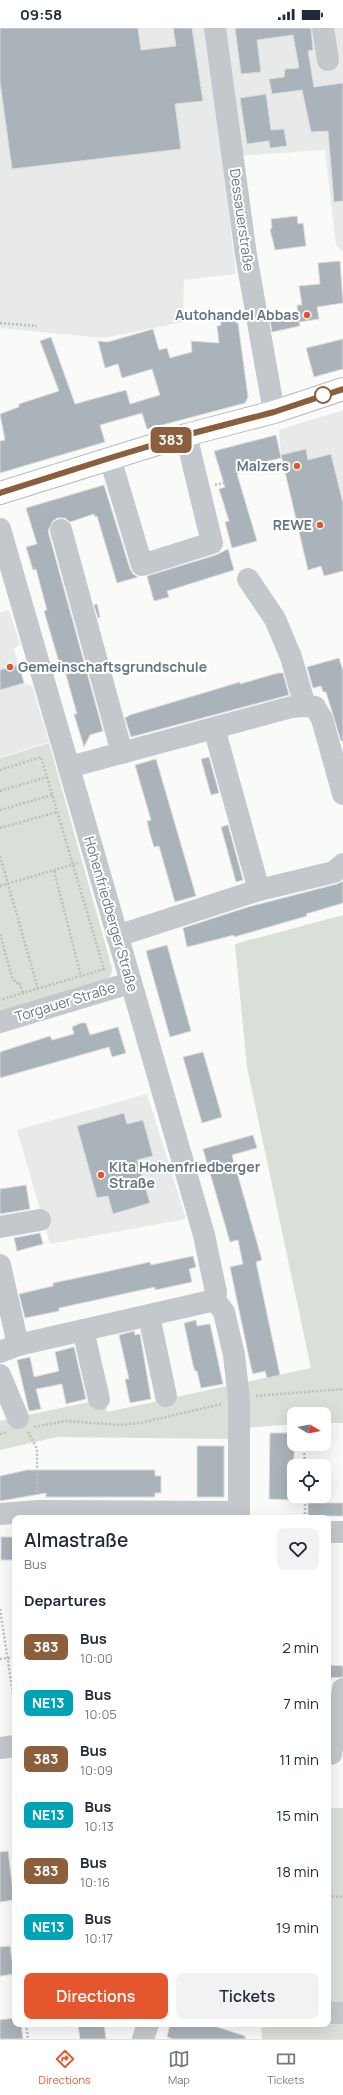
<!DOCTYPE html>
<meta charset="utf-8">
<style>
:root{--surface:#fff;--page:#f2f2f3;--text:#1f2937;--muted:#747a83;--line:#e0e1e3;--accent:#e4572e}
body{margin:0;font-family:Manrope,sans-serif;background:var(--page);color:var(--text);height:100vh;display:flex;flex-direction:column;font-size:15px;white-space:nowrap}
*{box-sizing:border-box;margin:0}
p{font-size:13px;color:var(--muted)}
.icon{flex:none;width:22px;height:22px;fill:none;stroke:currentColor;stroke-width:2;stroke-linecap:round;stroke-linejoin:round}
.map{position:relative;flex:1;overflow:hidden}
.details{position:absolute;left:12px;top:1487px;width:319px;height:512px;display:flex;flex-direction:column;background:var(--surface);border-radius:8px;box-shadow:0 4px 16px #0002}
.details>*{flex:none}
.badge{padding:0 8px;border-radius:6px;font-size:14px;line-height:26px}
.needle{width:26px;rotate:100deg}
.fabs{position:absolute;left:287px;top:1379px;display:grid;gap:8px}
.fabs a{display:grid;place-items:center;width:44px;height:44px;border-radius:8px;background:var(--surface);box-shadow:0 4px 16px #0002;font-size:20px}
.map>.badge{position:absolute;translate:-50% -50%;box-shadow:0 0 0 2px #fff}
h2{padding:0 12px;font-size:15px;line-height:36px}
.round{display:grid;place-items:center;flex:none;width:42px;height:42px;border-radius:8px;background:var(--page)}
.headline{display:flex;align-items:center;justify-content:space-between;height:68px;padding:0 12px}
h1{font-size:19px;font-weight:600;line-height:30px}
.button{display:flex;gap:8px;margin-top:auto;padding:8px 12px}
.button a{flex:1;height:46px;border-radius:8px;background:var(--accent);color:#fff;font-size:16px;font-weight:600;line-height:46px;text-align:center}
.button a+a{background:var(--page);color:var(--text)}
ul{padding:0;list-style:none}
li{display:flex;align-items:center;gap:12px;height:56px;padding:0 12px}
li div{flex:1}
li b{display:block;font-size:15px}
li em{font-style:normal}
li .badge{min-width:44px;font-weight:700;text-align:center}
.status{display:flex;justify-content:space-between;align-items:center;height:28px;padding:0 20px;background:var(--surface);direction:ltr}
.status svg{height:11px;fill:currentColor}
.menu{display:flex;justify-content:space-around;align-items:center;height:56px;border-top:1px solid var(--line);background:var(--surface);font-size:11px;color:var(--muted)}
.menu a{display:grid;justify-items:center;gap:2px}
.menu .current{color:var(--accent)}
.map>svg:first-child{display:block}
.built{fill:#e8e9e9}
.green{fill:#dadfd7}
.building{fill:#aab3b9;stroke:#dcdcda}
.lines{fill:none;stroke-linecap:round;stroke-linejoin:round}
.major-casing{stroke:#b5babe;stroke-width:24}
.path{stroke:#bbbfc2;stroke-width:2.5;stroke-dasharray:2 2;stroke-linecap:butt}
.minor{stroke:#c3c8cc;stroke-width:22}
.major{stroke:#fff;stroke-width:22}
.line-casing{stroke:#fff;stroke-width:9}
.line{stroke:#8b5e3c;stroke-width:6}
.poi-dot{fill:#e4572e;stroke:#fff;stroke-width:1.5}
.stop-dot{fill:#fff;stroke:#8b5e3c;stroke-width:2}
.labels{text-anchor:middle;stroke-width:4;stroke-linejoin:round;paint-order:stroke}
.street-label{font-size:14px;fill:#657683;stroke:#fff}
.poi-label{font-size:14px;font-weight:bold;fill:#657683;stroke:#fff;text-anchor:end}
</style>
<div class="status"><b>09:58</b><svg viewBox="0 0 49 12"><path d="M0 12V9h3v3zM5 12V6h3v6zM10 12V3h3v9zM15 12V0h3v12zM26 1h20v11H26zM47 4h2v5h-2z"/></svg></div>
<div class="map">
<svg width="343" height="2011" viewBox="0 0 343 2011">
<rect width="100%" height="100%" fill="#fafaf8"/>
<g class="built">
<polygon points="0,0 343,0 343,228 343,224 336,217 325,122 222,129 236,246 184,252 183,294 104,310 0,300"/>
<polygon points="343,382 343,543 324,548 321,538 308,542 281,427 279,402"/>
<polygon points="9,582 20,616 14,621 24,656 32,658 49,714 0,729 0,584"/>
<polygon points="147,1066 186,1191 50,1216 17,1102"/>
</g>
<g class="green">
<polygon points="49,715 112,940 111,947 105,953 0,983 0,730"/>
<polygon points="343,887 343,1395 324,1395 324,1386 294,1386 294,1396 245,1400 234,1411 57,1409 0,1422 0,1393 103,1371 107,1384 311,1340 247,1039 235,916"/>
<polygon points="328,1780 343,1780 343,2011 262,2011 261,1996 328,1996"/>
</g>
<g class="building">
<polygon points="0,0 138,0 141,22 176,18 173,0 192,0 203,73 175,76 181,121 12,141 0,54"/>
<polygon points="235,0 311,0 313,22 308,23 314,59 343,55 343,173 334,174 328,103 311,104 302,62 272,66 269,51 284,49 285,41 299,40 293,7 257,12 261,44 241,46"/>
<polygon points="266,66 271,102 284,101 287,118 270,120 269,113 247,116 240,70"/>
<polygon points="297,188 298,196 303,195 306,218 275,222 270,201 272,200 271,191"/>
<polygon points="340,233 343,275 317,279 319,291 299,294 300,298 272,304 270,292 298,285 298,287 297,277 302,277 299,258 320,256 318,235"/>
<polygon points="234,284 236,295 238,295 248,369 245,375 147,401 142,385 100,397 105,414 0,445 0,413 5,412 0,386 19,379 19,376 59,363 40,313 51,309 75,376 126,362 130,376 160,367 152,341 122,350 118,336 105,340 98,313 108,314 153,301 159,322 167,320 170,330 192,324 191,313 219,315 217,298 221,297 220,286"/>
<polygon points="343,311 343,341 314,349 306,320"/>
<polygon points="276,407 281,430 238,440 239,445 237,446 257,513 232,520 225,494 229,493 219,461 225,459 214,423"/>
<polygon points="306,421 308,432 331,426 343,475 343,543 324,548 321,538 308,542 281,427"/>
<polygon points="104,457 130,541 133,546 138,549 117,555 97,488 95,489 94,486 70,494 65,490 57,490 52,494 48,503 103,703 90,707 84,719 74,686 77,686 65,643 62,644 44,583 47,582 36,541 33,542 26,519 37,516 26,480"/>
<polygon points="228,521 234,542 167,563 169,569 154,573 147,548 216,527"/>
<polygon points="97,576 100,589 98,590 94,577"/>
<polygon points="339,630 343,643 343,713 341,713 326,664 323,664 321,658 313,660 307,639"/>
<polygon points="19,637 24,655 0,662 0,642"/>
<polygon points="278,645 283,645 289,667 131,709 125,690 130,687 240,654 240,656"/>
<polygon points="209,729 219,765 211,767 201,731"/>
<polygon points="156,731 196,868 175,874 159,818 154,819 150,806 147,793 151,792 135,737"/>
<polygon points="228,797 243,852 236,854 221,799"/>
<polygon points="343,853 343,875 306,886 307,888 234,909 234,907 187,919 183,900 248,879 337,856"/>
<polygon points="167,917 191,1003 170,1009 146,923"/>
<polygon points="81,995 86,995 90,1007 118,999 126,1025 112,1029 109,1019 0,1050 0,1024 50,1008 52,1012 74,1006 72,999"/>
<polygon points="203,1024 222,1089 202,1095 183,1029"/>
<polygon points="124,1085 127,1096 143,1092 153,1128 137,1132 150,1175 113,1186 108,1168 97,1170 77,1098"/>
<polygon points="253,1107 257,1120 232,1127 262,1232 256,1234 280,1347 267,1350 265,1343 253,1346 251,1339 230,1239 243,1236 238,1212 230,1214 203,1121"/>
<polygon points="26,1157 30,1181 0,1186 0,1161"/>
<polygon points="40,1205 43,1216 17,1223 14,1210"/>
<polygon points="193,1228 196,1239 189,1241 192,1254 155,1262 155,1259 82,1275 59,1280 59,1283 25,1290 19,1266 53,1258 53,1255 96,1246 150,1234 151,1237"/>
<polygon points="196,1292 197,1298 210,1296 223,1356 201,1360 197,1343 195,1343 193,1337 184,1295"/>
<polygon points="134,1303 135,1307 140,1306 151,1371 130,1375 125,1351 129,1351 119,1307"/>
<polygon points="74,1319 86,1371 66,1376 62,1356 36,1361 41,1381 29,1383 17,1332 30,1329 34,1349 59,1343 55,1324"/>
<polygon points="270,1405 294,1405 294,1472 269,1471"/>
<rect x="197" y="1418" width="27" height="51"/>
<polygon points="27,1442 155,1442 155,1448 161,1448 161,1465 155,1465 155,1469 46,1469 46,1465 0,1473 0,1448"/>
<rect x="308" y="1475" width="35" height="13"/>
<rect x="1" y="1509" width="14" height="23"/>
<polygon points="328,1637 343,1638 343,1649 328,1650"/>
<polygon points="8,1823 14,1872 0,1874 0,1824"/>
<polygon points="10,1918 14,1946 0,1948 0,1919"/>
<polygon points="15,1990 15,1996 21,1996 23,2011 0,2011 0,1992"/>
<polygon points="88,1996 104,1996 106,2011 80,2011 78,1997"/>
<polygon points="170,1996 218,1996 217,1999 245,2008 245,2011 173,2011 167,2009"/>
</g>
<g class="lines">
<defs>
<polyline id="major" points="0,465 186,407 274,384 343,361"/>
</defs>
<use href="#major" class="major-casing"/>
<g class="path">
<polyline points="0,295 37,298"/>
<polyline points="215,457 228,454"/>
<polyline points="0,742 41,729 104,941 0,972"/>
<polyline points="0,763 47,749"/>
<polyline points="0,782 52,767"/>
<polyline points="0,800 57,784"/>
<polyline points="0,828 38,961"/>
<polyline points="54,843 81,948"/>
<polyline points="0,858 78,835"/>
<polyline points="0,906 12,949 16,955 19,954 23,966"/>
<polyline points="256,1368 343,1361"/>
<polyline points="34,1399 66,1393 121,1397 140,1395 222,1376"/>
<polyline points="28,1404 37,1421 37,1465"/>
<polyline points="0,1406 8,1404"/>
<polyline points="304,1417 305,1438"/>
<polyline points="305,1468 305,1490"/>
<polyline points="0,1581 15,1679"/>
<polyline points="0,1631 15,1629"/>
<polyline points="328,1868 343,1869"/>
<polyline points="26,1996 28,2011"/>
</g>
<g class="minor">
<polyline points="215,0 246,227 274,384"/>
<polyline points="323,0 328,32"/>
<polyline points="110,430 142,537 212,515 186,407"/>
<polyline points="0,501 204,1207 216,1264 215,1272 224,1284 234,1327 239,1372 239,1490"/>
<polyline points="61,502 122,725"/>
<polyline points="248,551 275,591 291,629 305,678"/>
<polyline points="214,700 259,862"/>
<polyline points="69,739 292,679 305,678 315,679 322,691 343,766"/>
<polyline points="117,908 259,862 334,844 343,836"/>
<polyline points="0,994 130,955"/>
<polyline points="0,1199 40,1192"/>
<polyline points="0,1237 18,1317"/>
<polyline points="149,1288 166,1368"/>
<polyline points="83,1302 99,1371"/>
<polyline points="0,1324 18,1317 215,1272"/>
<polyline points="0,1347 18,1390"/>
<polyline points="0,1486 38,1483 237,1484"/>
<polyline points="328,1504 343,1504"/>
<polyline points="0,1720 15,1718"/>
<polyline points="331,1726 343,1661"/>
<polyline points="328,1985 343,1985"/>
<polyline points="143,2011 148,1996"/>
</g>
<use href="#major" class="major"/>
</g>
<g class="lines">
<defs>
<polyline id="line" points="0,465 110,430 186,407 274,384 343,361"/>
</defs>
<use href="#line" class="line-casing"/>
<use href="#line" class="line"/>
</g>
<g class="poi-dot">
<circle cx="307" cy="287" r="4"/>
<circle cx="297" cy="438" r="4"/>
<circle cx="320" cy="497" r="4"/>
<circle cx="10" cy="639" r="4"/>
<circle cx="101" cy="1147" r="4"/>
</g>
<circle class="stop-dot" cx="323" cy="367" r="8"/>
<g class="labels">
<g class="street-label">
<text transform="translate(242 192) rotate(82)" y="5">Dessauerstraße</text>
<text transform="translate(111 886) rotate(74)" y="5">Hohenfriedberger Straße</text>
<text transform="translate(65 974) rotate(-17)" y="5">Torgauer Straße</text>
</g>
<g class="poi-label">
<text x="299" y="292">Autohandel Abbas</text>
<text x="289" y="443">Malzers</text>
<text x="312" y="502">REWE</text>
<text x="18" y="644" text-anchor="start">Gemeinschaftsgrundschule</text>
<text x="109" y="1144" text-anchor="start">Kita Hohenfriedberger<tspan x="109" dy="16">Straße</tspan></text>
</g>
</g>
</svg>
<div class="fabs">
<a><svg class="needle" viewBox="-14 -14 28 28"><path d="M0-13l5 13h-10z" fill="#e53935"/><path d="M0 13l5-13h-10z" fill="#747a83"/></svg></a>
<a><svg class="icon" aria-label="locate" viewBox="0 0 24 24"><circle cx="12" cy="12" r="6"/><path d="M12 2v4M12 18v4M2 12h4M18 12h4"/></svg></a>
</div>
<b class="badge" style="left:171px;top:412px;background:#8b5e3c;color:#fff">383</b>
<section class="details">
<div class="headline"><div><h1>Almastraße</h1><p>Bus</p></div><a class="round"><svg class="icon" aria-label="heart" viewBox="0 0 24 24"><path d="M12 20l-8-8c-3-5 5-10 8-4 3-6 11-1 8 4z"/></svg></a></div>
<h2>Departures</h2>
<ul>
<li><span class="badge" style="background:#8b5e3c;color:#fff">383</span><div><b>Bus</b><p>10:00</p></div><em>2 min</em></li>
<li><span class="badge" style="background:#00a3b4;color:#fff">NE13</span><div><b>Bus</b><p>10:05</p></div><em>7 min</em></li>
<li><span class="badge" style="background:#8b5e3c;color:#fff">383</span><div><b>Bus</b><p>10:09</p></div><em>11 min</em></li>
<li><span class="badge" style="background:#00a3b4;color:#fff">NE13</span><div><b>Bus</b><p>10:13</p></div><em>15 min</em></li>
<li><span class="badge" style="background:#8b5e3c;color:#fff">383</span><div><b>Bus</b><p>10:16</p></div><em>18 min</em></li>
<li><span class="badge" style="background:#00a3b4;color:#fff">NE13</span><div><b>Bus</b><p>10:17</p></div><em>19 min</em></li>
</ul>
<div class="button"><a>Directions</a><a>Tickets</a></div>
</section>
</div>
<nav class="menu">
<a class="current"><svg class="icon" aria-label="directions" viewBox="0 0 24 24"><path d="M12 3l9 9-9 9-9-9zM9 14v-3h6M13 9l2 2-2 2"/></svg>Directions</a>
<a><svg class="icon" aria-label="map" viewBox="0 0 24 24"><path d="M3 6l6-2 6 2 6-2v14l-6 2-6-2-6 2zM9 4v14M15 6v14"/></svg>Map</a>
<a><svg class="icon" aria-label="tickets" viewBox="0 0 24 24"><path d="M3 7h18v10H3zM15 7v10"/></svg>Tickets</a>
</nav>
